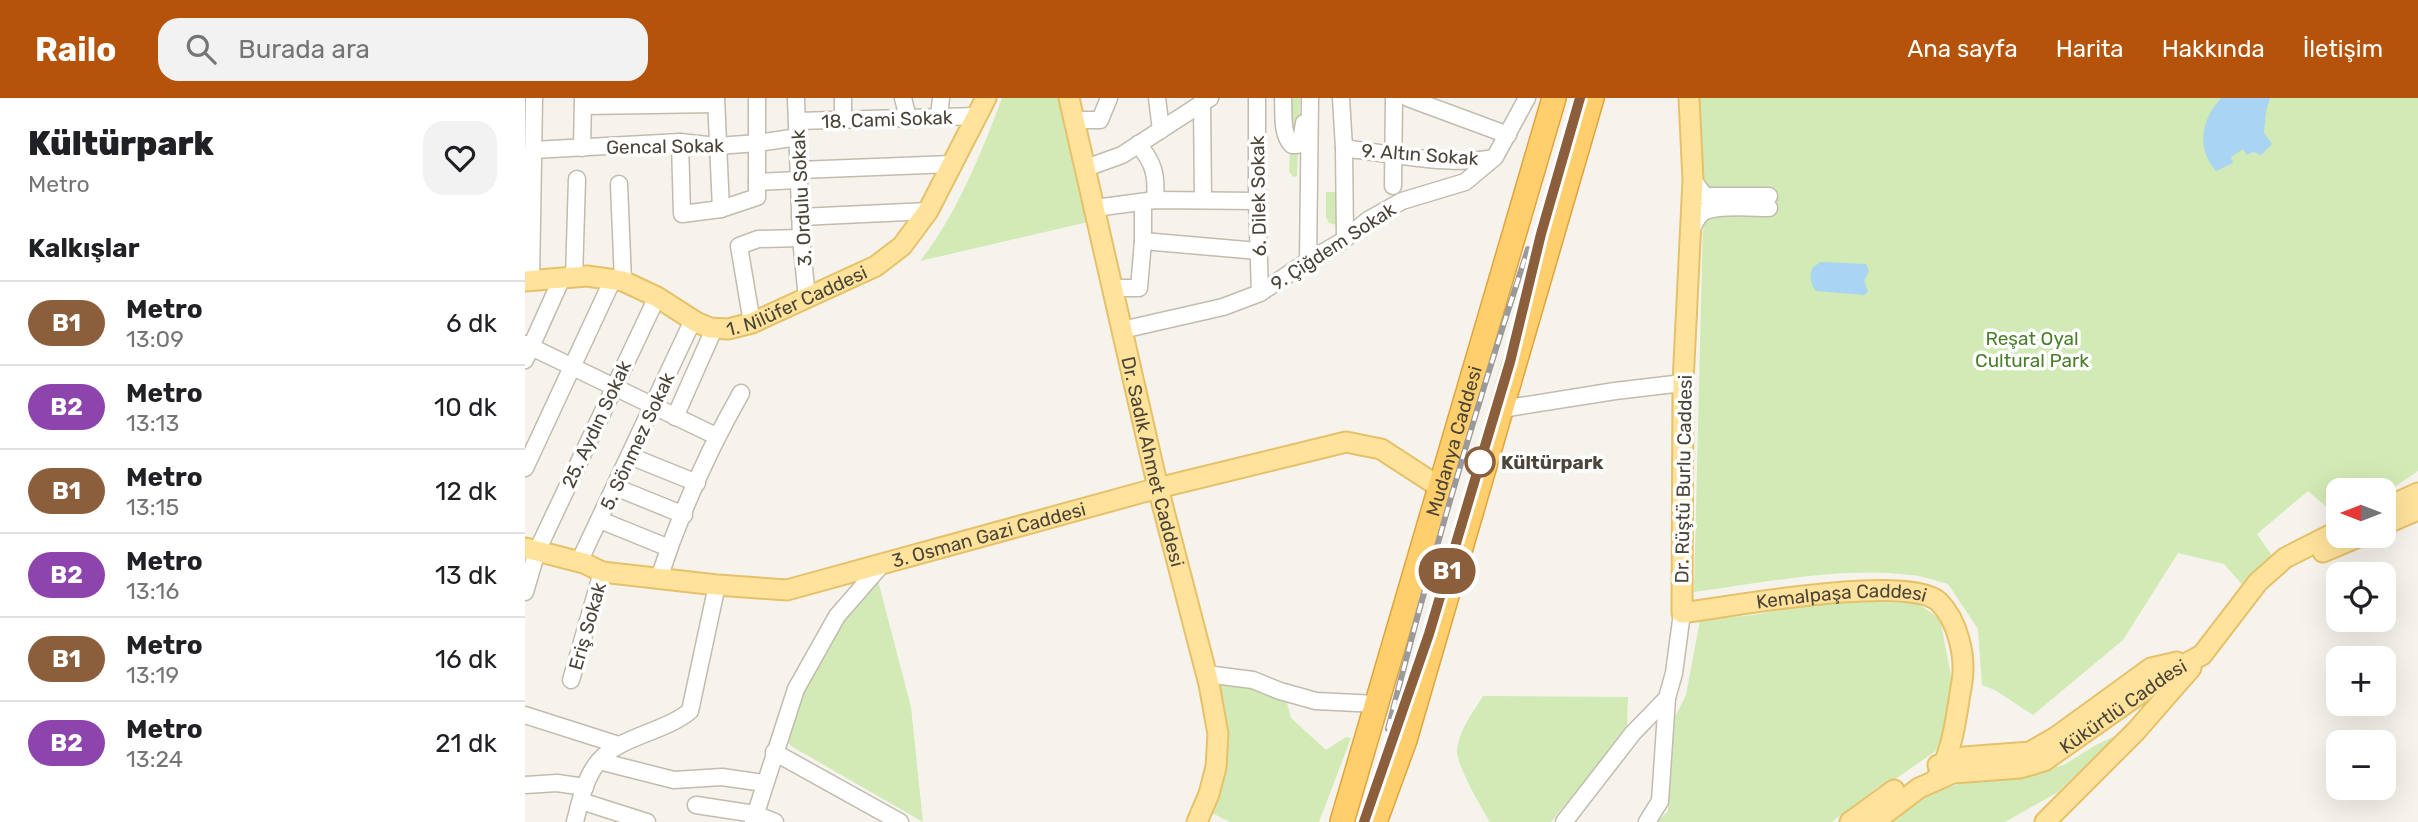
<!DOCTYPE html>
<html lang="tr">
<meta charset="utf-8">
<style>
:root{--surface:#fff;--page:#f2f2f2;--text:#202124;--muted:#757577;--line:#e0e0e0;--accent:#b45309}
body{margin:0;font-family:Rubik,sans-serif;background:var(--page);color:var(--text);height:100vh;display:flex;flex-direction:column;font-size:26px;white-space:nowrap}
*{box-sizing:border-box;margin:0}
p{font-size:23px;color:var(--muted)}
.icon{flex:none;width:38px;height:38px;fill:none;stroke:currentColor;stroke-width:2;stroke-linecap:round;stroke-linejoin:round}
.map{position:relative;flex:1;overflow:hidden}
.side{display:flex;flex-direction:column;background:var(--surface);width:525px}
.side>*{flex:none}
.badge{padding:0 14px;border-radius:23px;font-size:24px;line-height:46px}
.needle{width:46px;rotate:270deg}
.controls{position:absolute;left:1801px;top:380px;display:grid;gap:14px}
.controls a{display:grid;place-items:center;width:70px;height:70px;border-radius:14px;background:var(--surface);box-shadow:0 7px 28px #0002;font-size:35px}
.map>.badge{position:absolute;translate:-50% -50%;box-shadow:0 0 0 4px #fff}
h2{padding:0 28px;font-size:26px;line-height:63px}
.round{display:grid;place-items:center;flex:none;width:74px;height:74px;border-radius:21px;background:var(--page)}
.overview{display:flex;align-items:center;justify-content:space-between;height:119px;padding:0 28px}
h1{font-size:33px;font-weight:800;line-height:52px}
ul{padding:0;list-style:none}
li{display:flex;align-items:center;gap:21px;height:84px;padding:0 28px;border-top:2px solid var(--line)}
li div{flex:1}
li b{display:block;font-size:26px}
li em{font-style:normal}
li .badge{min-width:77px;font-weight:700;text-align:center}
header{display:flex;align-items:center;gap:42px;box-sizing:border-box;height:98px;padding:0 35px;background:var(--accent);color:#fff}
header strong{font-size:33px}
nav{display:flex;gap:38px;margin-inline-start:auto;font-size:24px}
.search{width:490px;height:63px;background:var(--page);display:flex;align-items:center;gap:18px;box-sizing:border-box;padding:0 24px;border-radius:21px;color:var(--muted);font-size:26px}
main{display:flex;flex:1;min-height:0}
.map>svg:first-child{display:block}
.green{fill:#d2eab5}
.water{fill:#a9d4f2}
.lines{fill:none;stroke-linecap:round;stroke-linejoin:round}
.minor-casing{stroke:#c2bbae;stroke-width:19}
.major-casing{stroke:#e6c16a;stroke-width:23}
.highway-casing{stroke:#e0a43c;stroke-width:26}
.minor{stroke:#fff;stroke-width:16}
.major{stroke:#ffe39c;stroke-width:19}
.highway{stroke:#ffcf6e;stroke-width:23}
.rail-casing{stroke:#9a9a9a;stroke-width:6}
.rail{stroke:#fff;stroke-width:3.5;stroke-dasharray:10;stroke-linecap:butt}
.line-casing{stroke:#fff;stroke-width:16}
.line{stroke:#8b5e3c;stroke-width:10}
.stop-dot{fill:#fff;stroke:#8b5e3c;stroke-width:3.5}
.labels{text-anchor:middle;stroke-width:7;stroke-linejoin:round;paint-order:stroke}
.street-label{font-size:19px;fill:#4b4439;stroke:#fff}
.park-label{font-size:19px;fill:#4a7f2a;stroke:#fff}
.stop-label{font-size:19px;font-weight:bold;fill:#4b4439;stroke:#fff;text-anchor:start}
</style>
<header>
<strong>Railo</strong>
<div class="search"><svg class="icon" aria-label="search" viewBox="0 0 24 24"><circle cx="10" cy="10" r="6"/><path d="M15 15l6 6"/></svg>Burada ara</div>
<nav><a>Ana sayfa</a><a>Harita</a><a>Hakkında</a><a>İletişim</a></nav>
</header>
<main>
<section class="side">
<div class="overview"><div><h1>Kültürpark</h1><p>Metro</p></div><a class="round"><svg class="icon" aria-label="heart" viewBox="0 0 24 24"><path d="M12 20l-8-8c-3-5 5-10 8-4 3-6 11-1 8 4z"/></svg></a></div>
<h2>Kalkışlar</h2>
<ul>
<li><span class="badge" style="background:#8b5e3c;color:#fff">B1</span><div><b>Metro</b><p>13:09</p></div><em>6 dk</em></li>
<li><span class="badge" style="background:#8e44ad;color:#fff">B2</span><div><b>Metro</b><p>13:13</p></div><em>10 dk</em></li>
<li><span class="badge" style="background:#8b5e3c;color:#fff">B1</span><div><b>Metro</b><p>13:15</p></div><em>12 dk</em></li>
<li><span class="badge" style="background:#8e44ad;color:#fff">B2</span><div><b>Metro</b><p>13:16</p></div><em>13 dk</em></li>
<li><span class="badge" style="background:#8b5e3c;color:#fff">B1</span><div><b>Metro</b><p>13:19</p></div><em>16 dk</em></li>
<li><span class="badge" style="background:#8e44ad;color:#fff">B2</span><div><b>Metro</b><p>13:24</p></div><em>21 dk</em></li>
</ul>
</section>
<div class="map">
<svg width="1893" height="724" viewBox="0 0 1893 724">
<rect width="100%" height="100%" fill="#f6f3ec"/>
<g class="green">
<path d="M477,0h58l28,124 -168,39c37,-47 61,-107 82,-163z"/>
<polygon points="764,0 775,0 774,35 769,44"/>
<path d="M1171,0h722v373l-34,23 -1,-4h-45v27l-30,-26 -51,43 18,26 -30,28 -21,-24 -46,-11 -55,87 -90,75 -38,-25 -13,-5 -4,-56 -30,-45c-12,-3 -25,-8 -37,-9 -71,-9 -146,8 -217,17l10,-410z"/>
<polygon points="773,52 772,78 768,79 764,73 765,53"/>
<polygon points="801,94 819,94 816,128 804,125 801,119"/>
<polygon points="351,475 386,609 398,724 266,648 260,640 276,588 296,549"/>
<polygon points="1303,503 1392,505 1415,521 1428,588 1415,650 1369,682 1353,689 1307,724 1132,724 1143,713 1148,623 1161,597 1175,522 1229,517"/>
<polygon points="699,581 761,601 766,620 801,652 821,639 826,640 794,724 705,724 685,714 686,585"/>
<path d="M958,598l145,1 -1,32 -76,93h-61c-8,-13 -34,-58 -33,-71 1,-19 16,-39 26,-55z"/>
<polygon points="1592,637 1533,694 1480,724 1366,724 1405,696 1443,683 1490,680 1539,667 1569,648"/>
</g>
<g class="water">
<path d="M1696,0h49l-4,13 -2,22 8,11 -11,11 -8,-3 -6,3 -4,-6 -12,8 2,6 -17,8c-20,-23 -15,-51 5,-73z"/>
<path d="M1296,164l45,2 3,7 -5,10 4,11 -4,3 -48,-4c-6,-7 -7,-16 -3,-24z"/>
</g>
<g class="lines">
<defs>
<g id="minor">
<polyline points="191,0 196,111"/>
<polyline points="271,0 276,140 282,200"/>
<polyline points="318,0 318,22"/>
<polyline points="378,0 383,20"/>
<polyline points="632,0 636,32"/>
<polyline points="732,0 732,103 735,195"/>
<path d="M758,0c1,14 -2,37 9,47h5l4,-4 3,-18"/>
<polyline points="816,0 819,50 820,141"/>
<polyline points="883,0 983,37"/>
<polyline points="677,4 678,102"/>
<polyline points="58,8 191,6"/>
<polyline points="414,19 416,0"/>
<polyline points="549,22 575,22 584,0"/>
<polyline points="272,23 452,18"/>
<polyline points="155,44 157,116 196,111 232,99 232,0"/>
<path d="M613,46c16,19 19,31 17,56"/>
<polyline points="57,50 58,0"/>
<path d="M819,50c42,6 109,18 149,10"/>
<polyline points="8,52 155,44 192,48 233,45 273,39"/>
<polyline points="561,70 597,57 685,0"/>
<polyline points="274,72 427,66"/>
<polyline points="1168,82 1180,98 1244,98"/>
<polyline points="232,84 273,82"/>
<polyline points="94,86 98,183"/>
<polyline points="868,88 869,0"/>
<polyline points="570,110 630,102 732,103"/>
<polyline points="275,119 403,113"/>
<path d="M1165,134c4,-7 6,-14 12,-19 13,-9 52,-5 67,-5"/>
<polyline points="618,143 733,153"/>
<polyline points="783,163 785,0"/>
<polyline points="49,180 52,81"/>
<polyline points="6,183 9,0"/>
<polyline points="588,190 614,190 618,143 618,104"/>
<polyline points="227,225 214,148 233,141 276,140"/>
<polyline points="597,232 698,209 735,195 783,163 816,144 843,122 877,103 940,84 970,59 1002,0"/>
<polyline points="0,246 191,338"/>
<polyline points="0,262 36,182"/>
<polyline points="977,311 1090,293 1158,285"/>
<polyline points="150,319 189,231"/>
<polyline points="105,358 172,385"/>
<polyline points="0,370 88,181"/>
<polyline points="90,389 159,417"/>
<polyline points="75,422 144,450"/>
<polyline points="54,464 168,222"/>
<path d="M134,480c21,-64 49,-127 82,-185"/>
<polyline points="0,494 12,453 132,199"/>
<polyline points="681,576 728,582 755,593 791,603 852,606"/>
<polyline points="46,582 77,474"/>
<polyline points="0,617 94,647"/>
<polyline points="249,654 375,724"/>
<polyline points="74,663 149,682 197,679 239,685"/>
<polyline points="0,687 32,685 60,689"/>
<polyline points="56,703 122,724"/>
<polyline points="171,707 230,716 250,724"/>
<path d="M50,724c5,-20 10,-45 24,-61 21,-25 64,-28 91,-50l27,-126"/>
<polyline points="228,724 271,591 312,518 359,464"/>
<polyline points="1039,724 1108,635 1142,600 1149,575 1157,515"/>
<polyline points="1122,724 1135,703 1142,600"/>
</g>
<g id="major">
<path id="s1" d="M544,0l89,390 51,196 9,50 -2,33 -7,27 -12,28"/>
<path id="s2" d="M1164,0l4,82 -10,203 -1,230c46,-6 227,-40 257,-11 19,19 27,55 23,80 -6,33 -8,68 -26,97"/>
<path id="s3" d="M0,183l62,-5 36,5 34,16 39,25 14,6 18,1 24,-6 124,-57 26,-20 26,-35 58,-113"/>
<polyline points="1858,411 1893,395"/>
<polyline points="1858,427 1893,412"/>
<path id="s4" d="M0,450l59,15 18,9 115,13 70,5 371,-102 188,-46 35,7 60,39"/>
<polyline points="1798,454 1836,438"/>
<polyline points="1413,667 1439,659 1505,654 1531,639 1626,570 1652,564"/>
<polyline points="1325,724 1369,692"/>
<path id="s5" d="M1349,724l45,-34 34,-15 67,-5 24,-7 128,-90 30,-16 56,-73 27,-24 53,-27"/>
<polyline points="1520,724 1611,633 1666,570"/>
</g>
<g id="highway">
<path id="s6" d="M817,724l212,-724"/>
<polyline points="850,724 880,642 1067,0"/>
</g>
</defs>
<use href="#minor" class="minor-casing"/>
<use href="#major" class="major-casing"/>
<use href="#highway" class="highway-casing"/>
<use href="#minor" class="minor"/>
<use href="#major" class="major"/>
<use href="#highway" class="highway"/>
<defs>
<g id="rail">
<path d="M863,631c41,-162 88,-322 140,-480"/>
<polyline points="839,724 904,536 985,263 1016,136 1055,0"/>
</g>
</defs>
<use href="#rail" class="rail-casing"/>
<use href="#rail" class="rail"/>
</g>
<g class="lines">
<defs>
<polyline id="line" points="839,724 904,536 985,264 1016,136 1055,0"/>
</defs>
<use href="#line" class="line-casing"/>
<use href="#line" class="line"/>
</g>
<circle class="stop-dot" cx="955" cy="364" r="14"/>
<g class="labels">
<g class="street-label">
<text transform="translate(362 21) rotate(-2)" y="7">18. Cami Sokak</text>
<text transform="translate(140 48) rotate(-1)" y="7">Gencal Sokak</text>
<text transform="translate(895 56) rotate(4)" y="7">9. Altın Sokak</text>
<text transform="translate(733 98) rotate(-91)" y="7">6. Dilek Sokak</text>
<text transform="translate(276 100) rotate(-93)" y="7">3. Ordulu Sokak</text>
<text transform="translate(808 148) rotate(-33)" y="7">9. Çiğdem Sokak</text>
<text dy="7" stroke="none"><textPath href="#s3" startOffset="290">1. Nilüfer Caddesi</textPath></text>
<text transform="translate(71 326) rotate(-65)" y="7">25. Aydın Sokak</text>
<text dy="7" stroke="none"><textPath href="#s6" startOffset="397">Mudanya Caddesi</textPath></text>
<text transform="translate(112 343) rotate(-65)" y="7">5. Sönmez Sokak</text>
<text dy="7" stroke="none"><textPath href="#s1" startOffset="373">Dr. Sadık Ahmet Caddesi</textPath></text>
<text transform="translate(1158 381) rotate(-89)" y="7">Dr. Rüştü Burlu Caddesi</text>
<text dy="7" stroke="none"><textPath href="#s4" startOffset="476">3. Osman Gazi Caddesi</textPath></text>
<text dy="7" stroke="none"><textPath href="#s2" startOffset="676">Kemalpaşa Caddesi</textPath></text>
<text transform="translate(62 528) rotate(-74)" y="7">Eriş Sokak</text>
<text dy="7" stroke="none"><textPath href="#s5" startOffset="282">Kükürtlü Caddesi</textPath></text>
</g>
<g class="park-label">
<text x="1507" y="247">Reşat Oyal<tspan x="1507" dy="22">Cultural Park</tspan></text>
</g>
<g class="stop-label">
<text x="976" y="371">Kültürpark</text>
</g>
</g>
</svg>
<div class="controls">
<a><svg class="needle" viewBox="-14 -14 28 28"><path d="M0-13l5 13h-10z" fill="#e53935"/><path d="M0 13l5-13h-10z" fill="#757577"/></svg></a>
<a><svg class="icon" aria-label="locate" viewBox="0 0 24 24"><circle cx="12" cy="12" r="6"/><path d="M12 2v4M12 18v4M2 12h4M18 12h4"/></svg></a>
<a>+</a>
<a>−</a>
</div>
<b class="badge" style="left:922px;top:473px;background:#8b5e3c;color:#fff">B1</b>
</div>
</main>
